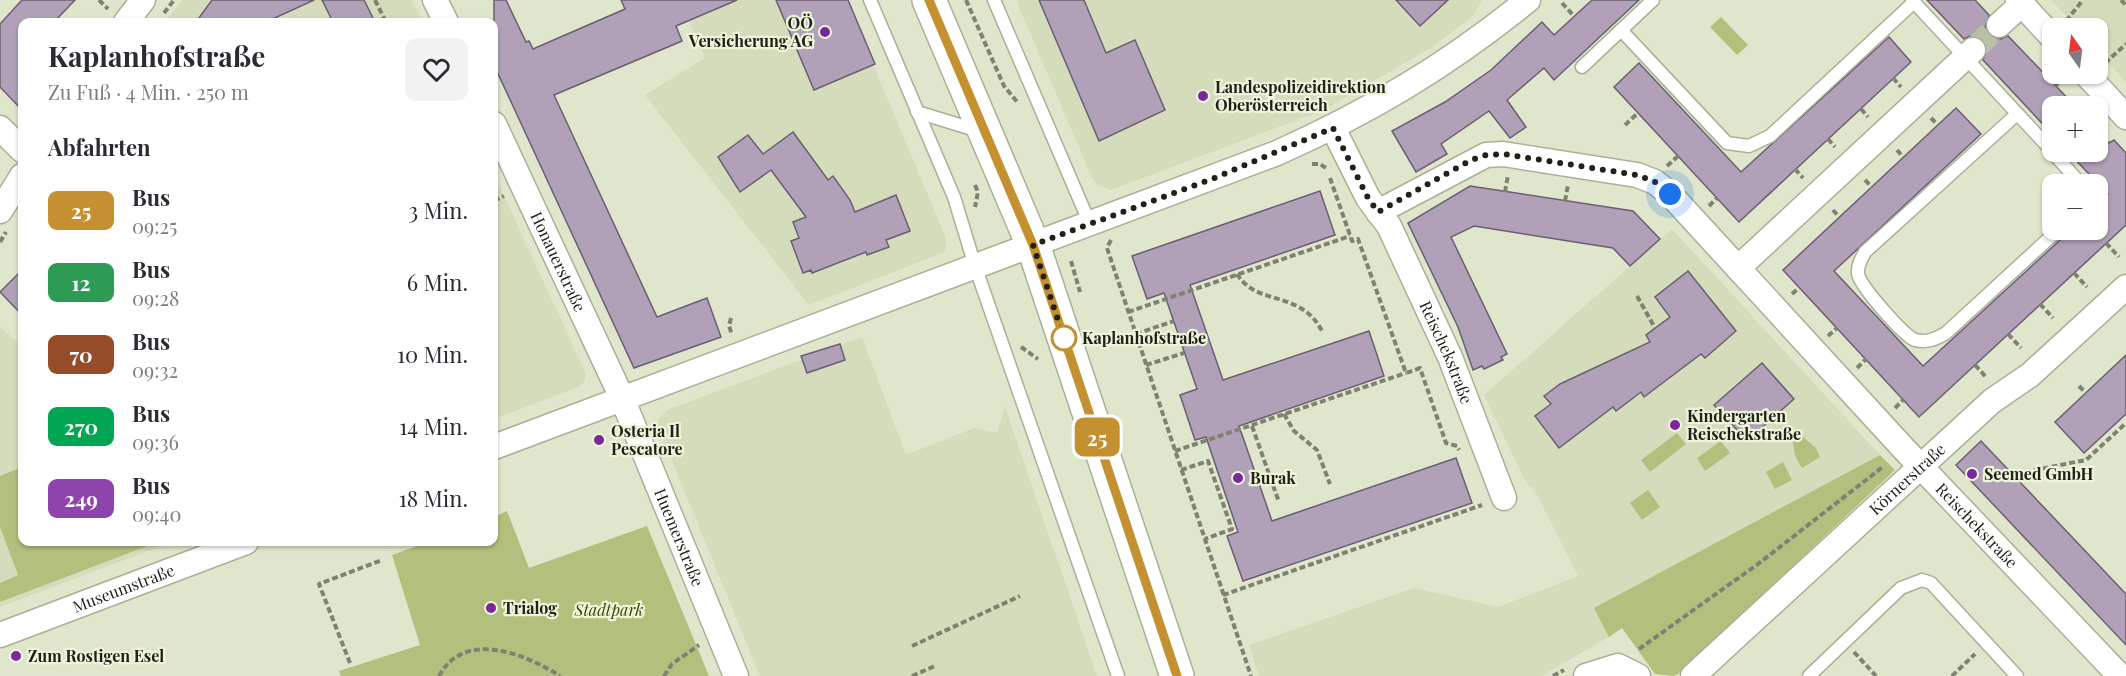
<!DOCTYPE html>
<html lang="de">
<meta charset="utf-8">
<style>
:root{--surface:#fff;--page:#f2f2f3;--text:#2b2b33;--muted:#7c7c81}
body{margin:0;font-family:"Playfair Display",serif;background:var(--page);color:var(--text);height:100vh;display:flex;flex-direction:column;font-size:22px;white-space:nowrap}
*{box-sizing:border-box;margin:0}
p{font-size:20px;color:var(--muted)}
.icon{flex:none;width:33px;height:33px;fill:none;stroke:currentColor;stroke-width:2;stroke-linecap:round;stroke-linejoin:round}
.map{position:relative;flex:1;overflow:hidden}
.side{position:absolute;left:18px;top:18px;width:480px;height:528px;display:flex;flex-direction:column;background:var(--surface);border-radius:12px;box-shadow:0 2px 4px #0004}
.side>*{flex:none}
.badge{padding:0 12px;border-radius:9px;font-size:21px;line-height:39px}
.needle{width:39px;rotate:346deg}
.buttons{position:absolute;left:2042px;top:18px;display:grid;gap:12px}
.buttons a{display:grid;place-items:center;width:66px;height:66px;border-radius:12px;background:var(--surface);box-shadow:0 2px 4px #0004;font-size:30px}
.you{position:absolute;width:30px;height:30px;margin:-15px;border:4px solid #fff;border-radius:50%;background:#1a73e8;box-shadow:0 0 0 9px #1a73e833}
.map>.badge{position:absolute;translate:-50% -50%;box-shadow:0 0 0 3px #fff}
h2{padding:0 30px;font-size:22px;line-height:54px}
.round{display:grid;place-items:center;flex:none;width:63px;height:63px;border-radius:12px;background:var(--page)}
.head{display:flex;align-items:center;justify-content:space-between;height:102px;padding:0 30px}
h1{font-size:28px;font-weight:700;line-height:45px}
ul{padding:0;list-style:none}
li{display:flex;align-items:center;gap:18px;height:72px;padding:0 30px}
li div{flex:1}
li b{display:block;font-size:22px}
li em{font-style:normal}
li .badge{min-width:66px;font-weight:700;text-align:center}
.map>svg:first-child{display:block}
.built{fill:#d4dcbb}
.green{fill:#b2bf7d}
.building{fill:#b0a1b8;stroke:#6b5e72;stroke-width:1.5}
.lines{fill:none;stroke-linecap:round;stroke-linejoin:round}
.minor-tunnel{stroke:#babfa8;stroke-width:24;stroke-dasharray:24 12;stroke-linecap:butt}
.service-casing{stroke:#aab097;stroke-width:15}
.minor-casing{stroke:#aab097;stroke-width:27}
.secondary-casing{stroke:#aab097;stroke-width:36}
.path{stroke:#7e8271;stroke-width:4;stroke-dasharray:6 3;stroke-linecap:butt}
.service{stroke:#fff;stroke-width:12}
.minor{stroke:#fff;stroke-width:24}
.secondary{stroke:#fff;stroke-width:33}
.line-casing{stroke:#fff;stroke-width:14}
.line{stroke:#c59130;stroke-width:9}
.walk{stroke:#202219;stroke-width:6;stroke-dasharray:0 10.8}
.poi-dot{fill:#792899;stroke:#eef4d9;stroke-width:2}
.stop-dot{fill:#fff;stroke:#c59130;stroke-width:3}
.labels{text-anchor:middle;stroke-width:4.5;stroke-linejoin:round;paint-order:stroke}
.poi-label{font-size:16px;font-weight:bold;fill:#202219;stroke:#eef4d9;text-anchor:start}
.street-label{font-size:16px;fill:#202219;stroke:#eef4d9}
.stop-label{font-size:16px;font-weight:bold;fill:#202219;stroke:#eef4d9;text-anchor:start}
.park-label{font-size:16px;font-style:italic;fill:#3b4400;stroke:#eef4d9}
</style>
<div class="map">
<svg width="2126" height="676" viewBox="0 0 2126 676">
<rect width="100%" height="100%" fill="#e0e6cc"/>
<g class="built">
<polygon points="182,0 412,0 423,22 165,22"/>
<polygon points="680,0 846,0 946,238 945,252 809,305 645,95 705,58"/>
<polygon points="1016,0 1482,0 1472,17 1434,46 1324,110 1111,190 1098,185 1092,178"/>
<polygon points="2051,0 2126,0 2126,83 2097,50 2097,28 2078,28"/>
<polygon points="494,174 586,374 585,381 578,387 494,419"/>
<polygon points="1672,229 1880,455 1595,608 1609,637 1541,676 1259,676 1249,645 1414,588 1498,607 1578,576 1535,491 1525,481 1484,395"/>
<polygon points="0,327 22,346 22,542 172,542 0,607"/>
<polygon points="862,337 906,455 974,428 997,433 1005,407 1097,676 760,676 658,427 658,420 667,410"/>
</g>
<g class="green">
<polygon points="1721,17 1748,45 1737,55 1710,27"/>
<polygon points="1677,433 1686,444 1650,472 1641,460"/>
<path d="M1802,436l14,12 4,9 -18,11c-7,-10 -9,-18 -9,-30z"/>
<polygon points="1721,441 1730,453 1705,471 1697,458"/>
<polygon points="1880,455 1895,470 1678,674 1674,676 1655,674 1622,628 1609,637 1594,608"/>
<polygon points="1783,462 1792,480 1775,489 1766,472"/>
<polygon points="22,467 22,542 158,542 0,602 0,583 18,575 0,527 0,476"/>
<polygon points="1648,490 1660,507 1642,520 1630,503"/>
<polygon points="507,511 529,568 647,526 709,676 341,676 339,671 420,645 392,555 428,542 494,542 494,517"/>
</g>
<g class="building">
<polygon points="22,0 75,0 54,22 22,22 22,110 0,87 0,24"/>
<polygon points="212,0 314,0 266,22 196,22"/>
<polygon points="322,0 364,0 375,22 333,22"/>
<polygon points="494,0 506,0 526,42 529,41 533,49 625,9 621,0 737,0 676,26 682,41 554,95 657,317 707,298 721,337 634,368 494,65"/>
<polygon points="776,0 848,0 875,64 814,90"/>
<polygon points="1039,0 1084,0 1106,53 1135,40 1165,110 1099,141"/>
<polygon points="1396,0 1448,0 1420,26"/>
<polygon points="1592,0 1639,0 1554,80 1544,68 1507,100 1526,127 1510,138 1489,111 1441,144 1447,154 1416,172 1392,131 1445,102 1491,70 1542,22 1554,35"/>
<polygon points="1927,0 1975,0 1989,15 1985,27 1989,35 2001,39 2008,36 2035,64 2075,106 2052,106 2052,134 1983,60 1987,47 1983,40 1970,36 1964,39"/>
<polygon points="1889,37 1911,62 1739,222 1614,87 1639,63 1741,172"/>
<polygon points="1956,108 1981,134 1834,271 1923,366 2071,230 2097,230 2097,205 2108,194 2068,152 2097,152 2097,130 2109,143 2114,140 2126,153 2126,225 1919,417 1783,270"/>
<polygon points="793,132 828,180 833,176 850,200 855,212 896,195 910,231 886,240 889,247 867,255 866,252 812,273 811,270 803,273 791,241 799,238 793,222 806,217 771,170 740,192 718,157 748,135 763,154"/>
<polygon points="1470,186 1633,211 1660,239 1630,266 1613,248 1474,226 1451,237 1507,354 1501,357 1503,360 1484,369 1482,366 1473,370 1458,327 1408,223"/>
<polygon points="1320,191 1335,235 1190,285 1223,380 1369,331 1384,376 1239,426 1272,521 1456,458 1472,503 1243,581 1227,536 1238,532 1206,437 1195,440 1180,395 1197,389 1164,293 1147,299 1132,256"/>
<polygon points="22,270 22,315 0,292"/>
<polygon points="1688,271 1736,331 1705,358 1701,354 1644,397 1641,392 1616,411 1613,407 1559,448 1535,416 1551,404 1544,396 1560,384 1650,342 1646,335 1670,317 1655,297"/>
<polygon points="840,344 845,360 807,373 801,356"/>
<polygon points="2126,355 2126,414 2084,453 2055,422"/>
<polygon points="1762,363 1794,399 1747,441 1714,405"/>
<polygon points="1981,441 2126,594 2126,645 1956,465"/>
</g>
<g class="lines">
<polyline class="minor-tunnel" points="1973,50 1999,25"/>
<defs>
<g id="service">
<polyline points="870,0 954,197 975,266 1118,676"/>
<polyline points="994,0 1090,224"/>
<polyline points="1912,0 2052,151"/>
<polyline points="1621,30 1727,143 1749,146 1770,136 1914,2"/>
<polyline points="1582,67 1653,0"/>
<polyline points="917,112 979,131"/>
<path d="M2017,114l-152,138c-4,7 -8,14 -7,22 3,13 45,61 57,66 12,3 21,-1 31,-7l112,-103"/>
<polyline points="2052,152 2081,184"/>
<polyline points="1809,676 1901,588 1922,580 1931,583 2017,676"/>
</g>
<g id="minor">
<polyline points="435,0 446,22"/>
<polyline points="2018,0 2052,37"/>
<polyline points="126,22 143,0"/>
<polyline points="1999,25 2022,4"/>
<polyline points="2086,74 2126,117"/>
<path id="s1" d="M494,124l128,274 114,278"/>
<polyline points="0,128 22,150"/>
<path id="s2" d="M1333,128l35,70 21,28 61,131 54,141"/>
<polyline points="0,211 22,176"/>
<path id="s3" d="M1378,212l108,-57 17,-1 134,21 18,7 15,12 234,255 216,227"/>
<polyline points="1738,268 1973,50"/>
<path d="M494,447l783,-294c94,-42 171,-88 251,-153"/>
<path id="s4" d="M0,635l246,-93"/>
<polyline points="1586,676 1618,666 1638,676"/>
<path id="s5" d="M1693,676l299,-275 38,-26 96,-88"/>
</g>
<polyline id="secondary" points="929,0 1033,245 1177,676"/>
</defs>
<use href="#service" class="service-casing"/>
<use href="#minor" class="minor-casing"/>
<use href="#secondary" class="secondary-casing"/>
<g class="path">
<polyline points="99,0 108,9"/>
<polyline points="375,0 386,22"/>
<polyline points="966,0 1004,86 1018,103"/>
<polyline points="2121,0 2126,5"/>
<polyline points="1562,3 1574,16"/>
<polyline points="164,13 174,0"/>
<polyline points="2066,21 2083,0"/>
<polyline points="2105,63 2126,44"/>
<polyline points="1893,78 1901,87"/>
<polyline points="2055,86 2061,80"/>
<polyline points="1861,109 1868,117"/>
<polyline points="1931,118 1938,125"/>
<polyline points="1625,125 1638,113"/>
<polyline points="1828,139 1835,147"/>
<polyline points="1897,150 1903,157"/>
<polyline points="1312,164 1320,164 1326,168"/>
<polyline points="1667,166 1678,156"/>
<polyline points="1795,169 1803,178"/>
<polyline points="1330,178 1352,241 1358,239 1406,373 1420,368 1446,443 1457,446 1459,450"/>
<polyline points="1865,180 1872,187"/>
<polyline points="975,185 978,192 975,207"/>
<polyline points="1505,192 1508,175"/>
<polyline points="494,201 504,196"/>
<polyline points="1565,201 1568,185"/>
<polyline points="1709,206 1717,198"/>
<polyline points="1833,210 1839,217"/>
<polyline points="1111,240 1107,248 1251,676"/>
<polyline points="0,242 6,232"/>
<polyline points="2106,243 2119,257"/>
<polyline points="1071,261 1080,292"/>
<polyline points="2074,273 2087,287"/>
<path d="M1237,274c20,33 63,15 85,57"/>
<polyline points="1792,294 1799,288"/>
<polyline points="1637,296 1655,328"/>
<polyline points="2040,304 2053,318"/>
<polyline points="1128,312 1350,236"/>
<polyline points="731,318 729,326 732,335"/>
<polyline points="1136,334 1174,321"/>
<polyline points="2008,334 2021,348"/>
<polyline points="1828,336 1837,328"/>
<polyline points="1021,347 1038,359"/>
<polyline points="1146,365 1184,353"/>
<polyline points="1975,365 1987,378"/>
<polyline points="1857,368 1866,359"/>
<polyline points="2079,386 2086,393"/>
<polyline points="1895,408 1904,399"/>
<polyline points="1284,414 1294,431 1317,450 1330,484"/>
<polyline points="1252,426 1279,502"/>
<polyline points="1175,451 1406,373"/>
<polyline points="1181,470 1208,461 1232,529 1205,539"/>
<polyline points="2025,472 2086,460 2126,423"/>
<polyline points="1223,595 1482,505"/>
<polyline points="912,646 1020,596"/>
<polyline points="1639,649 1758,564 1884,466"/>
<polyline points="1854,652 1876,676"/>
<polyline points="350,663 319,584 382,560"/>
<path d="M439,676c25,-47 87,-22 121,0"/>
<polyline points="664,676 672,664 699,645"/>
<polyline points="912,676 935,666"/>
<polyline points="1553,676 1564,670"/>
<polyline points="1952,676 1975,654"/>
</g>
<use href="#service" class="service"/>
<use href="#minor" class="minor"/>
<use href="#secondary" class="secondary"/>
</g>
<g class="lines">
<defs>
<polyline id="line" points="929,0 1033,245 1177,676"/>
</defs>
<use href="#line" class="line-casing"/>
<use href="#line" class="line"/>
<polyline class="walk" points="1064,338 1033,245 1212,179 1333,128 1368,198 1378,212 1471,160 1486,155 1503,154 1637,175 1655,182 1670,194"/>
</g>
<g class="poi-dot">
<circle cx="825" cy="32" r="6"/>
<circle cx="1203" cy="96" r="6"/>
<circle cx="1675" cy="425" r="6"/>
<circle cx="599" cy="440" r="6"/>
<circle cx="1972" cy="474" r="6"/>
<circle cx="1238" cy="478" r="6"/>
<circle cx="491" cy="608" r="6"/>
<circle cx="16" cy="656" r="6"/>
</g>
<circle class="stop-dot" cx="1064" cy="338" r="12"/>
<g class="labels">
<g class="poi-label">
<text x="813" y="29" text-anchor="end">OÖ<tspan x="813" dy="18">Versicherung AG</tspan></text>
<text x="1215" y="93">Landespolizeidirektion<tspan x="1215" dy="18">Oberösterreich</tspan></text>
<text x="1687" y="422">Kindergarten<tspan x="1687" dy="18">Reischekstraße</tspan></text>
<text x="611" y="437">Osteria Il<tspan x="611" dy="18">Pescatore</tspan></text>
<text x="1984" y="480">Seemed GmbH</text>
<text x="1250" y="484">Burak</text>
<text x="503" y="614">Trialog</text>
<text x="28" y="662">Zum Rostigen Esel</text>
</g>
<g class="street-label">
<text dy="6" stroke="none"><textPath href="#s1" startOffset="152">Honauerstraße</textPath></text>
<text dy="6" stroke="none"><textPath href="#s2" startOffset="252">Reischekstraße</textPath></text>
<text dy="6" stroke="none"><textPath href="#s5" startOffset="291">Körnerstraße</textPath></text>
<text dy="6" stroke="none"><textPath href="#s3" startOffset="765">Reischekstraße</textPath></text>
<text dy="6" stroke="none"><textPath href="#s1" startOffset="453">Huemerstraße</textPath></text>
<text dy="6" stroke="none"><textPath href="#s4" startOffset="132">Museumstraße</textPath></text>
</g>
<g class="stop-label">
<text x="1082" y="344">Kaplanhofstraße</text>
</g>
<g class="park-label">
<text x="609" y="616">Stadtpark</text>
</g>
</g>
</svg>
<div class="buttons">
<a><svg class="needle" viewBox="-14 -14 28 28"><path d="M0-13l5 13h-10z" fill="#e53935"/><path d="M0 13l5-13h-10z" fill="#7c7c81"/></svg></a>
<a>+</a>
<a>−</a>
</div>
<div class="you" style="left:1670px;top:194px"></div>
<b class="badge" style="left:1097px;top:437px;background:#c59130;color:#fff">25</b>
<section class="side">
<div class="head"><div><h1>Kaplanhofstraße</h1><p>Zu Fuß · 4 Min. · 250 m</p></div><a class="round"><svg class="icon" aria-label="heart" viewBox="0 0 24 24"><path d="M12 20l-8-8c-3-5 5-10 8-4 3-6 11-1 8 4z"/></svg></a></div>
<h2>Abfahrten</h2>
<ul>
<li><span class="badge" style="background:#c59130;color:#fff">25</span><div><b>Bus</b><p>09:25</p></div><em>3 Min.</em></li>
<li><span class="badge" style="background:#2d9b54;color:#fff">12</span><div><b>Bus</b><p>09:28</p></div><em>6 Min.</em></li>
<li><span class="badge" style="background:#964c29;color:#fff">70</span><div><b>Bus</b><p>09:32</p></div><em>10 Min.</em></li>
<li><span class="badge" style="background:#00a651;color:#fff">270</span><div><b>Bus</b><p>09:36</p></div><em>14 Min.</em></li>
<li><span class="badge" style="background:#8e44ad;color:#fff">249</span><div><b>Bus</b><p>09:40</p></div><em>18 Min.</em></li>
</ul>
</section>
</div>
